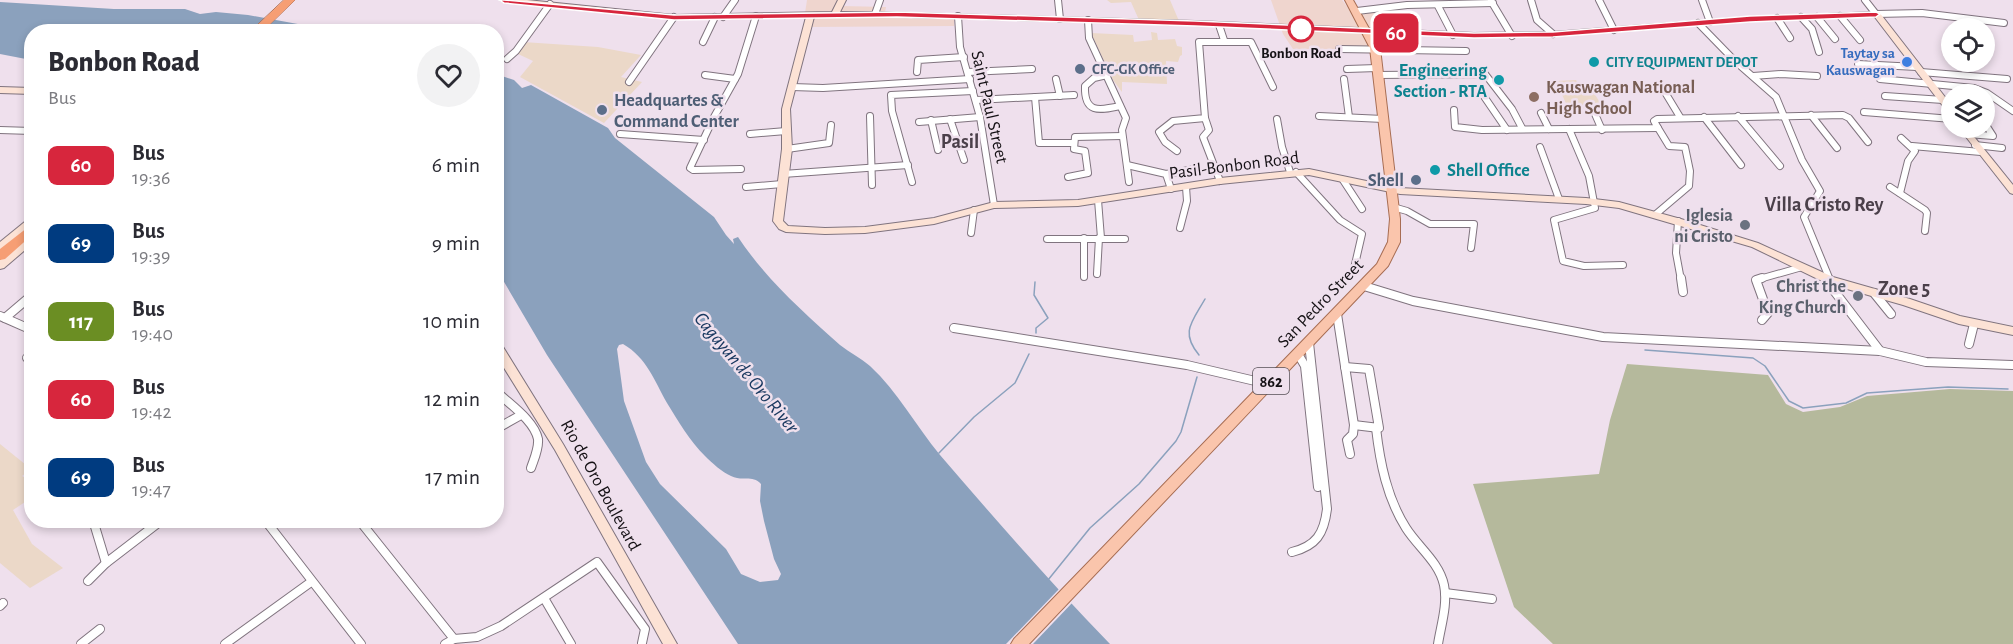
<!DOCTYPE html>
<style>
:root{--surface:#fff;--page:#f2f2f3;--text:#2b2b33;--muted:#7c7c81}
body{margin:0;font-family:"Alegreya Sans",sans-serif;background:var(--page);color:var(--text);height:100vh;display:flex;flex-direction:column;font-size:22px;white-space:nowrap}
*{box-sizing:border-box;margin:0}
p{font-size:20px;color:var(--muted)}
.icon{flex:none;width:33px;height:33px;fill:none;stroke:currentColor;stroke-width:2;stroke-linecap:round;stroke-linejoin:round}
.map{position:relative;flex:1;overflow:hidden}
.details{position:absolute;left:24px;top:24px;width:480px;height:504px;display:flex;flex-direction:column;background:var(--surface);border-radius:24px;box-shadow:0 3px 9px #0003}
.details>*{flex:none}
.badge{padding:0 12px;border-radius:9px;font-size:21px;line-height:39px}
.fabs{position:absolute;left:1941px;top:18px;display:grid;gap:12px}
.fabs a{display:grid;place-items:center;width:54px;height:54px;border-radius:50%;background:var(--surface);box-shadow:0 3px 9px #0003;font-size:30px}
.map>.badge{position:absolute;translate:-50% -50%;box-shadow:0 0 0 3px #fff}
.round{display:grid;place-items:center;flex:none;width:63px;height:63px;border-radius:32px;background:var(--page)}
.overview{display:flex;align-items:center;justify-content:space-between;height:102px;padding:0 24px}
h1{font-size:28px;font-weight:800;line-height:45px}
ul{padding:0;list-style:none}
li{display:flex;align-items:center;gap:18px;height:78px;padding:0 24px}
li div{flex:1}
li b{display:block;font-size:22px}
li em{font-style:normal}
li .badge{min-width:66px;font-weight:700;text-align:center}
.map>svg:first-child{display:block}
.commercial{fill:#efd5ce}
.industrial{fill:#ebd8c8}
.green{fill:#b5b99c}
.water{fill:#8ba1bd;fill-rule:evenodd}
.pier{fill:#efe0ed}
.lines{fill:none;stroke-linecap:round;stroke-linejoin:round}
.stream{stroke:#8ba1bd;stroke-width:1.5}
.street-far1-casing{stroke:#80747f;stroke-width:8}
.street-casing{stroke:#80747f;stroke-width:10}
.secondary-casing{stroke:#80747f;stroke-width:2}
.primary-casing{stroke:#a76d53;stroke-width:2}
.highway-casing{stroke:#a76d53;stroke-width:1}
.street-far1{stroke:#fff;stroke-width:6}
.street{stroke:#fff;stroke-width:8}
.secondary{fill:#fce2d5;fill-rule:evenodd}
.primary{fill:#fac5ac;fill-rule:evenodd}
.highway{fill:#f69e74;fill-rule:evenodd}
.line{fill:#d7263d;stroke:#fff;stroke-width:1.5}
.stop-dot{fill:#fff;stroke:#d7263d;stroke-width:3}
.culture-dot{fill:#0f9aa8;stroke:#efe0ed;stroke-width:2}
.shop-dot{fill:#3f7fe0;stroke:#efe0ed;stroke-width:2}
.service-dot{fill:#5c6f8a;stroke:#efe0ed;stroke-width:2}
.education-dot{fill:#8d6e63;stroke:#efe0ed;stroke-width:2}
.worship-dot{fill:#6b7280;stroke:#efe0ed;stroke-width:2}
.labels{text-anchor:middle;stroke-width:5;stroke-linejoin:round;paint-order:stroke}
.far-stop-label{font-size:15px;font-weight:bold;fill:#151115;stroke:#efe0ed}
.far-shop-label{font-size:15px;font-weight:bold;fill:#366cbe;stroke:#efe0ed;text-anchor:end}
.far-culture-label{font-size:15px;font-weight:bold;fill:#0d838f;stroke:#efe0ed;text-anchor:start}
.far-service-label{font-size:15px;font-weight:bold;fill:#4e5e75;stroke:#efe0ed;text-anchor:start}
.shield{fill:#efe0ed;stroke:#564f56;stroke-width:1.5}
.shield-label{font-size:16px;font-weight:bold;fill:#151115}
.culture-label{font-size:18px;font-weight:bold;fill:#0d838f;stroke:#efe0ed;text-anchor:end}
.education-label{font-size:18px;font-weight:bold;fill:#785e54;stroke:#efe0ed;text-anchor:start}
.service-label{font-size:18px;font-weight:bold;fill:#4e5e75;stroke:#efe0ed;text-anchor:start}
.street-label{font-size:18px;fill:#151115;stroke:#efe0ed}
.worship-label{font-size:18px;font-weight:bold;fill:#5b616d;stroke:#efe0ed;text-anchor:end}
.neighbourhood-label{font-size:20px;font-weight:bold;fill:#4b404a;stroke:#efe0ed}
.water-label{font-size:20px;font-style:italic;fill:#1a3960;stroke:#efe0ed}
</style>
<div class="map">
<svg width="2013" height="644" viewBox="0 0 2013 644">
<rect width="100%" height="100%" fill="#efe0ed"/>
<g class="commercial">
<polygon points="807,0 843,0 842,6 886,7 884,18 954,19 954,26 810,27 805,13"/>
<polygon points="1271,0 1342,0 1352,13 1379,7 1405,49 1293,49 1283,34"/>
</g>
<g class="industrial">
<polygon points="1107,0 1170,0 1179,21 1139,20 1131,2 1111,3"/>
<polygon points="1151,32 1157,33 1158,40 1175,39 1177,46 1182,47 1182,55 1180,56 1178,62 1166,61 1167,84 1122,82 1122,92 1113,80 1091,33 1133,35 1134,42 1152,40"/>
<polygon points="523,42 598,47 641,55 621,77 642,82 604,123 520,77 533,61 516,53"/>
<polygon points="1576,80 1583,92 1594,93 1604,109 1568,108 1556,81"/>
<polygon points="0,444 31,469 22,476 31,481 31,498 13,510 32,544 63,568 30,588 0,563"/>
</g>
<polygon class="green" points="1627,364 1768,375 1786,404 1803,412 1840,407 1867,396 1950,389 2013,391 2013,644 1553,644 1514,607 1473,484 1599,474 1610,420"/>
<g class="water">
<polygon points="0,2 114,9 185,9 200,14 216,12 248,15 336,31 32,32 31,60 0,54"/>
<path d="M496,74l18,6 8,8 9,-3 77,43 7,10 99,79 12,18 8,9 -1,-5 5,-2c28,42 64,74 102,108 10,8 21,13 30,21 28,26 46,60 70,89 55,64 111,128 170,189h-372l-191,-289 -50,-85zM623,344c24,14 31,36 44,59 11,18 23,38 38,53 7,7 17,16 26,20 11,6 21,-2 30,8l-1,17 4,20 10,38 7,15 -3,6 -18,2 -19,-8 -15,-25 -66,-65 -14,-22 -22,-61 -7,-52 2,-4z"/>
</g>
<polygon class="pier" points="1060,588 1073,602 1033,644 1006,644"/>
<g class="lines">
<g class="stream">
<polyline points="1035,282 1034,295 1048,318 1036,328 1036,333"/>
<polyline points="1645,350 1753,358 1765,366 1789,401 1803,408 1846,403 1867,393 1948,387 2008,389"/>
<path d="M1199,355c-19,-23 -7,-33 6,-56"/>
<polyline points="939,453 974,417 1015,383 1029,354"/>
<polyline points="1048,580 1090,528 1139,484 1176,441 1181,432 1197,377"/>
</g>
<defs>
<g id="street-far1">
<polyline points="1058,0 1060,19"/>
<polyline points="1531,0 1537,20 1553,34"/>
<polyline points="1599,0 1614,30"/>
<polyline points="1702,0 1710,22"/>
<polyline points="1865,0 1876,14 1922,13 2004,23"/>
<polyline points="1491,1 1512,36"/>
<polyline points="1438,6 1453,35"/>
<polyline points="1357,11 1407,5 1493,3"/>
<polyline points="875,14 880,0"/>
<polyline points="958,16 960,47 980,117 994,205"/>
<polyline points="1840,16 1860,40"/>
<polyline points="723,17 735,0"/>
<polyline points="1801,17 1812,29 1819,52"/>
<polyline points="1817,17 1835,39"/>
<polyline points="1777,18 1790,38"/>
<polyline points="1088,20 1089,38 1126,118 1122,130 1129,182"/>
<polyline points="1698,23 1736,62 1776,97 1802,160 1820,191 1804,217 1830,280"/>
<polyline points="1219,25 1224,40"/>
<polyline points="703,42 715,17"/>
<polyline points="1339,49 1466,51"/>
<polyline points="507,59 516,51 550,4"/>
<polyline points="1858,64 1917,67"/>
<polyline points="1347,69 1377,68"/>
<polyline points="917,72 918,60 964,57"/>
<polyline points="968,72 1032,69"/>
<polyline points="1921,72 2007,79"/>
<polyline points="705,75 735,79"/>
<path d="M1107,75l-13,3 -9,8c-1,27 13,25 35,20"/>
<polyline points="1378,75 1485,74 1512,109 1522,128"/>
<polyline points="1753,76 1781,74 1817,76"/>
<polyline points="1056,79 1060,96"/>
<polyline points="1344,79 1349,117"/>
<polyline points="1880,79 1974,88 1987,93 2013,111"/>
<polyline points="629,82 674,17"/>
<polyline points="792,87 823,88 970,79"/>
<polyline points="1663,89 1680,117"/>
<polyline points="1481,92 1507,130"/>
<polyline points="1885,96 1943,100"/>
<polyline points="1035,97 1039,143 1073,143"/>
<polyline points="976,100 1074,95"/>
<polyline points="1454,110 1455,127 1482,130 1658,128 1654,121 1657,119 1843,115 1849,118 1868,142"/>
<polyline points="1864,112 1952,119"/>
<polyline points="1541,113 1549,129"/>
<polyline points="1595,114 1602,130"/>
<polyline points="1811,115 1837,148"/>
<polyline points="870,116 872,185"/>
<polyline points="1319,116 1383,119"/>
<polyline points="1738,116 1780,166"/>
<polyline points="1704,117 1741,165"/>
<polyline points="1205,118 1209,130 1203,137 1220,181"/>
<polyline points="950,119 964,160"/>
<polyline points="1277,119 1282,147 1290,172"/>
<polyline points="931,120 938,150"/>
<polyline points="919,122 980,117"/>
<polyline points="1569,129 1589,176 1595,208 1554,220 1563,261 1584,266 1623,265"/>
<polyline points="0,130 32,131"/>
<polyline points="620,134 704,140"/>
<polyline points="750,134 786,131"/>
<polyline points="1968,134 1993,136 1984,122"/>
<polyline points="1975,145 2002,148"/>
<polyline points="1912,146 1981,152"/>
<polyline points="1540,147 1559,199"/>
<polyline points="787,149 829,143 831,125"/>
<polyline points="1177,151 1165,142 1159,132 1173,121 1205,118 1199,42 1251,42 1273,87"/>
<polyline points="1127,165 1166,174 1171,189"/>
<polyline points="741,169 693,170 690,168 714,117 738,74 756,16"/>
<polyline points="1296,172 1340,220 1362,234 1353,273"/>
<polyline points="783,174 908,165"/>
<polyline points="1166,174 1195,169"/>
<polyline points="1068,177 1088,173 1085,151 1074,149 1075,137 1122,136"/>
<polyline points="1343,180 1362,209"/>
<polyline points="912,182 892,111 891,95 973,91"/>
<polyline points="746,187 782,184"/>
<polyline points="1890,187 1925,210 1927,213 1925,231"/>
<polyline points="1900,193 1908,161 1915,151 1901,138"/>
<polyline points="1098,200 1101,238"/>
<polyline points="1393,207 1407,211 1430,224 1474,224 1471,248"/>
<polyline points="1656,214 1689,186 1690,171 1685,147 1669,146 1658,128"/>
<polyline points="1678,221 1676,253 1681,280"/>
<polyline points="1180,228 1187,201 1186,187"/>
<polyline points="971,233 974,210"/>
<polyline points="1084,238 1084,277"/>
<polyline points="1047,239 1125,239"/>
<polyline points="1097,274 1099,238"/>
<polyline points="1756,280 1802,267"/>
</g>
<g id="street">
<polyline points="1681,278 1683,292"/>
<polyline points="1762,278 1756,280 1768,313 1762,320"/>
<polyline points="1825,279 1880,351"/>
<polyline points="1364,286 1413,301 1603,337 1880,351 1926,362 2012,365"/>
<polyline points="1874,293 1891,314"/>
<polyline points="1337,314 1354,425 1353,434 1347,440 1350,454"/>
<polyline points="0,316 32,330"/>
<polyline points="5,318 32,295"/>
<polyline points="954,328 1187,365 1268,384"/>
<polyline points="1969,344 1974,324"/>
<polyline points="1298,354 1305,366 1318,487"/>
<polyline points="27,358 32,355"/>
<polyline points="1345,367 1369,369 1379,428 1354,425"/>
<path d="M496,391c13,13 38,29 42,48 1,10 -4,20 -7,29"/>
<path d="M1376,428c4,35 11,70 30,100 12,19 33,34 38,57 4,19 -3,40 -6,59"/>
<polyline points="496,429 521,415"/>
<polyline points="93,520 106,563"/>
<polyline points="265,520 361,644"/>
<polyline points="359,520 454,639 445,644"/>
<path d="M1292,552c24,-6 32,-18 35,-43l-18,-166"/>
<polyline points="88,581 106,563 162,520"/>
<polyline points="1445,593 1492,599"/>
<polyline points="544,598 571,644"/>
<polyline points="0,606 3,603"/>
<polyline points="454,639 477,637 501,626 597,562 645,629 642,643"/>
<polyline points="81,644 100,629"/>
<polyline points="225,644 311,582"/>
</g>
<g id="secondary">
<polygon points="500,0 527,0 674,15 832,12 838,0 846,0 840,12 875,12 1195,21 1474,33 1553,32 1750,17 1876,12 1879,12 1952,106 1952,115 1949,114 1874,16 1750,21 1553,36 1474,37 1195,25 875,16 814,17 790,109 792,149 783,221 788,226 825,228 865,227 934,218 994,202 1078,200 1220,178 1309,169 1400,188 1586,198 1619,202 1681,219 1758,243 1833,277 1910,299 1960,316 2013,327 2013,335 1959,324 1903,305 1826,283 1752,247 1619,208 1586,204 1400,194 1309,175 1220,184 1078,206 994,208 934,224 865,233 825,234 786,232 779,229 773,221 782,149 782,109 806,17 674,19 504,2"/>
<polygon points="0,87 32,88 32,94 0,93"/>
<polygon points="1959,128 1967,128 2013,185 2013,194 2010,193"/>
<polygon points="32,216 32,225 3,249 0,250 0,242"/>
<polygon points="32,235 32,244 4,268 0,269 0,260"/>
<polygon points="496,341 500,342 563,444 677,644 663,644 555,450 496,355"/>
</g>
<polygon id="primary" points="1345,0 1353,0 1380,48 1400,219 1400,242 1388,266 1029,644 1011,644 1014,639 1377,264 1388,242 1390,219 1370,48"/>
<g id="highway">
<polygon points="284,0 295,0 262,32 250,32"/>
<polygon points="32,224 32,235 5,259 0,260 0,249"/>
</g>
</defs>
<use href="#street-far1" class="street-far1-casing"/>
<use href="#street" class="street-casing"/>
<use href="#secondary" class="secondary-casing"/>
<use href="#primary" class="primary-casing"/>
<use href="#highway" class="highway-casing"/>
<use href="#street-far1" class="street-far1"/>
<use href="#street" class="street"/>
<use href="#secondary" class="secondary"/>
<use href="#primary" class="primary"/>
<use href="#highway" class="highway"/>
</g>
<polygon class="line" points="499,0 504,0 674,15 897,12 1195,21 1474,33 1553,32 1750,16 1876,12 1880,14 1876,17 1750,22 1553,37 1474,38 1195,26 897,17 674,20 504,3"/>
<circle class="stop-dot" cx="1301" cy="29" r="12"/>
<g class="culture-dot">
<circle cx="1594" cy="62" r="6"/>
<circle cx="1499" cy="80" r="6"/>
<circle cx="1435" cy="170" r="6"/>
</g>
<circle class="shop-dot" cx="1907" cy="62" r="6"/>
<g class="service-dot">
<circle cx="1080" cy="69" r="6"/>
<circle cx="602" cy="110" r="6"/>
<circle cx="1416" cy="180" r="6"/>
</g>
<circle class="education-dot" cx="1534" cy="97" r="6"/>
<g class="worship-dot">
<circle cx="1745" cy="225" r="6"/>
<circle cx="1858" cy="296" r="6"/>
</g>
<g class="labels">
<g class="far-stop-label">
<text x="1301" y="58">Bonbon Road</text>
</g>
<g class="far-shop-label">
<text x="1895" y="58">Taytay sa<tspan x="1895" dy="17">Kauswagan</tspan></text>
</g>
<g class="far-culture-label">
<text x="1606" y="67">CITY EQUIPMENT DEPOT</text>
</g>
<g class="far-service-label">
<text x="1092" y="74">CFC-GK Office</text>
</g>
<rect class="shield" x="1253" y="368" width="36" height="26" rx="4.5"/>
<g class="shield-label">
<text x="1271" y="387">862</text>
</g>
<g class="culture-label">
<text x="1487" y="76">Engineering<tspan x="1487" dy="21">Section - RTA</tspan></text>
<text x="1447" y="176" text-anchor="start">Shell Office</text>
</g>
<g class="education-label">
<text x="1546" y="93">Kauswagan National<tspan x="1546" dy="21">High School</tspan></text>
</g>
<g class="service-label">
<text x="614" y="106">Headquartes &amp;<tspan x="614" dy="21">Command Center</tspan></text>
<text x="1404" y="186" text-anchor="end">Shell</text>
</g>
<g class="street-label">
<text transform="translate(990 107) rotate(77)" y="6">Saint Paul Street</text>
<text transform="translate(1234 165) rotate(-7)" y="6">Pasil-Bonbon Road</text>
<text transform="translate(1320 303) rotate(-46)" y="6">San Pedro Street</text>
<text transform="translate(601 485) rotate(61)" y="6">Rio de Oro Boulevard</text>
</g>
<g class="worship-label">
<text x="1733" y="221">Iglesia<tspan x="1733" dy="21">ni Cristo</tspan></text>
<text x="1846" y="292">Christ the<tspan x="1846" dy="21">King Church</tspan></text>
</g>
<g class="neighbourhood-label">
<text x="960" y="148">Pasil</text>
<text x="1824" y="211">Villa Cristo Rey</text>
<text x="1904" y="295">Zone 5</text>
</g>
<g class="water-label">
<text transform="translate(747 372) rotate(50)" y="7">Cagayan de Oro River</text>
</g>
</g>
</svg>
<div class="fabs">
<a><svg class="icon" aria-label="locate" viewBox="0 0 24 24"><circle cx="12" cy="12" r="6"/><path d="M12 2v4M12 18v4M2 12h4M18 12h4"/></svg></a>
<a><svg class="icon" aria-label="layers" viewBox="0 0 24 24"><path d="M12 4l9 5-9 5-9-5zM3 14l9 5 9-5"/></svg></a>
</div>
<b class="badge" style="left:1396px;top:33px;background:#d7263d;color:#fff">60</b>
<section class="details">
<div class="overview"><div><h1>Bonbon Road</h1><p>Bus</p></div><a class="round"><svg class="icon" aria-label="heart" viewBox="0 0 24 24"><path d="M12 20l-8-8c-3-5 5-10 8-4 3-6 11-1 8 4z"/></svg></a></div>
<ul>
<li><span class="badge" style="background:#d7263d;color:#fff">60</span><div><b>Bus</b><p>19:36</p></div><em>6 min</em></li>
<li><span class="badge" style="background:#003b80;color:#fff">69</span><div><b>Bus</b><p>19:39</p></div><em>9 min</em></li>
<li><span class="badge" style="background:#6b8e23;color:#fff">117</span><div><b>Bus</b><p>19:40</p></div><em>10 min</em></li>
<li><span class="badge" style="background:#d7263d;color:#fff">60</span><div><b>Bus</b><p>19:42</p></div><em>12 min</em></li>
<li><span class="badge" style="background:#003b80;color:#fff">69</span><div><b>Bus</b><p>19:47</p></div><em>17 min</em></li>
</ul>
</section>
</div>
